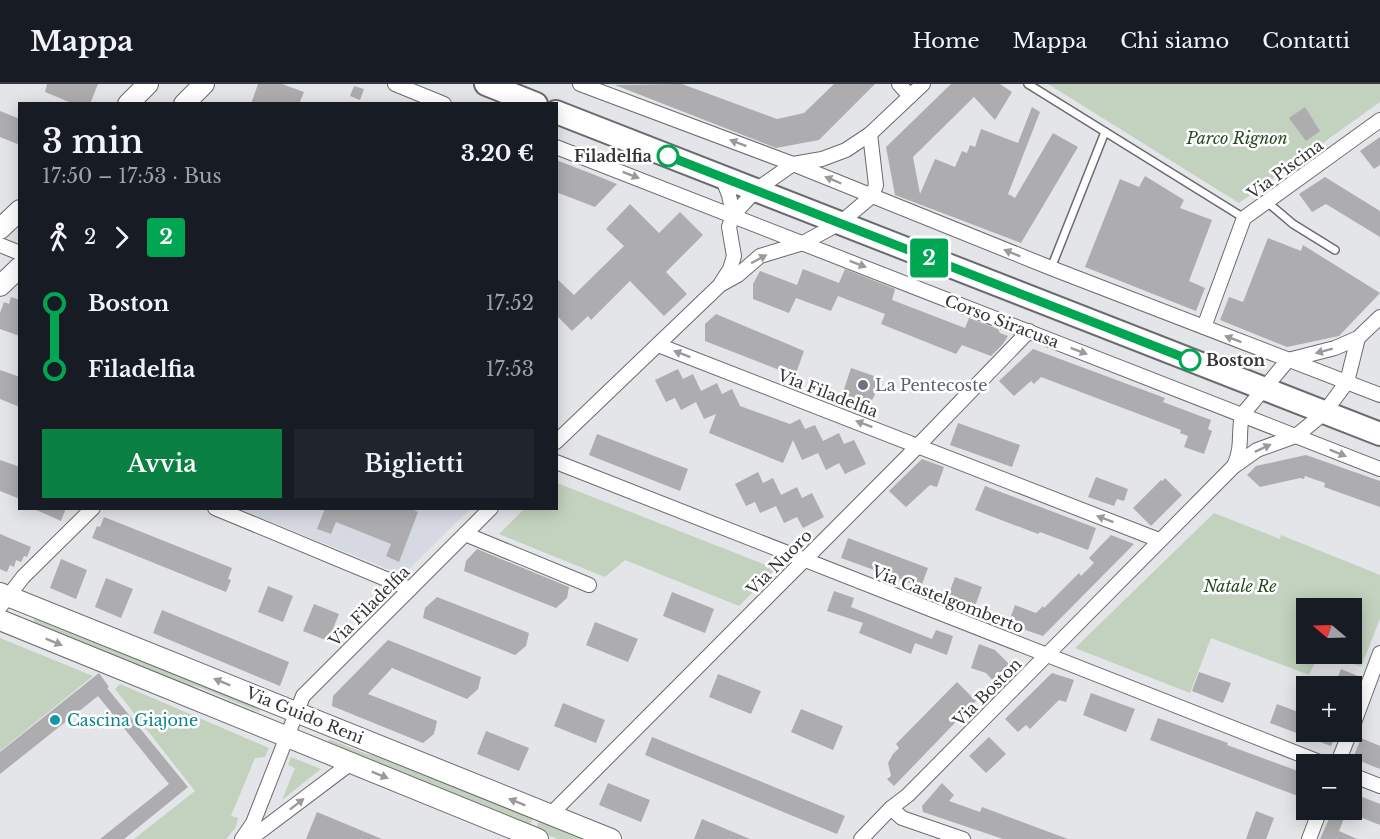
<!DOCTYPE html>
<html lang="it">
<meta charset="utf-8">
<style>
:root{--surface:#171b24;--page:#20242c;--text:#f1f3f6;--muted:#9ea1a6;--line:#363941;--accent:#0b8043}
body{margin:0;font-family:"Libre Baskerville",serif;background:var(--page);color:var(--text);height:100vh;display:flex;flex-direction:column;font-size:22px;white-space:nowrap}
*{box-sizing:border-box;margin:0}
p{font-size:20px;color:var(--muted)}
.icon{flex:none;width:33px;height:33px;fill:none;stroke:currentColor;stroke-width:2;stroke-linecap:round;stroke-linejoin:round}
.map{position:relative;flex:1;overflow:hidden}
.details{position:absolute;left:18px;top:18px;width:540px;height:408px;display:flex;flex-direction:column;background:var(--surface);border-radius:0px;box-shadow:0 3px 15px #0003}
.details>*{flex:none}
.badge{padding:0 12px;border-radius:4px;font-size:21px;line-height:39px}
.needle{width:39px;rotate:289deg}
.fabs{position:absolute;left:1296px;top:514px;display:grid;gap:12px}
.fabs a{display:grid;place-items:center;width:66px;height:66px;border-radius:0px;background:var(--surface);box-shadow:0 3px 15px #0003;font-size:30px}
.map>.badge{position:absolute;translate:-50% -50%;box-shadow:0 0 0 3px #fff}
.legs{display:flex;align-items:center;gap:9px;height:66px;padding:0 24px;font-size:20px}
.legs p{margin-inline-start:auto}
.head{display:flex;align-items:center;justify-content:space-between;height:102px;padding:0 24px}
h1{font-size:33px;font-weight:600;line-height:45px}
.button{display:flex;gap:12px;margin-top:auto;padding:12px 24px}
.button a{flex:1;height:69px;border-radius:0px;background:var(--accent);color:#fff;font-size:24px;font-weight:600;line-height:69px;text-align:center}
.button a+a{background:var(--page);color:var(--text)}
ul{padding:0 24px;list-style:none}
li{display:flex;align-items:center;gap:21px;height:66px;font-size:22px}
li i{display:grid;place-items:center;width:9px;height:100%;margin:0 8px;background:currentColor}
li i::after{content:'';width:15px;height:15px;margin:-8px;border:4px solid;border-radius:50%;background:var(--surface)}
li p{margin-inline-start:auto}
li:first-child i{background:linear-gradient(#0000 50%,currentColor 0)}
li:last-child i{background:linear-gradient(currentColor 50%,#0000 0)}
header{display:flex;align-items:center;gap:36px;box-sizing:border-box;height:84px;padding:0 30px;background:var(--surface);border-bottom:2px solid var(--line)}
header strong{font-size:28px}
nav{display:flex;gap:33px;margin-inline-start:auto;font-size:21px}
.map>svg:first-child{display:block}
.built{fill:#d6d9e2}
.green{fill:#c2d2be}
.building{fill:#adacaf}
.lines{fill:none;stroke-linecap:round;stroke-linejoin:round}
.service-casing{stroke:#6b6b6e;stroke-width:10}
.minor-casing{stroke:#6b6b6e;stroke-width:16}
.secondary-casing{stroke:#6b6b6e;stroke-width:22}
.primary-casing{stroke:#6b6b6e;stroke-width:26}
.service{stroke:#fff;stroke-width:7}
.minor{stroke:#fff;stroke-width:14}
.secondary{stroke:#fff;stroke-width:20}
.primary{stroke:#fff;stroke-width:22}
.oneway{fill:#9a9a9b}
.line-1-casing{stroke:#fff;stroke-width:14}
.line-1{stroke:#00a651;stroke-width:9}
.stop-1-dot{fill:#fff;stroke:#00a651;stroke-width:3}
.worship-dot{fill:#6b7280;stroke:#fff;stroke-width:2}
.culture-dot{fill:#0f9aa8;stroke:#fff;stroke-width:2}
.labels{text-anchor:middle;stroke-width:5;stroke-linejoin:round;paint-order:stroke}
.park-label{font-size:16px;font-style:italic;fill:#2a4821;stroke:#fff}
.stop-label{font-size:16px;font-weight:bold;fill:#363637;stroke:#fff;text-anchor:end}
.street-label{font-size:16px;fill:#363637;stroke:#fff}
.worship-label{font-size:16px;fill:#5b616d;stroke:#fff;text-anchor:start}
.culture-label{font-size:16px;fill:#0d838f;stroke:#fff;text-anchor:start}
</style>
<header>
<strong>Mappa</strong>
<nav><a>Home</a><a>Mappa</a><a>Chi siamo</a><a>Contatti</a></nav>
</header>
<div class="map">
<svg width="1380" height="755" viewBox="0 0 1380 755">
<rect width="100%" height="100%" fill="#e4e5e8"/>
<polygon class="built" points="239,425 470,425 403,491"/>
<g class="green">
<polygon points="1048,0 1380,0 1380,18 1239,119"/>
<polygon points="557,399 776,485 739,522 625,476 605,493 499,450 524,425 556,424"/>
<polygon points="1214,429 1280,455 1281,451 1380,491 1380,535 1361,583 1329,570 1352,570 1352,525 1306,525 1306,570 1319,570 1309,591 1211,554 1190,609 1075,564"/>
<polygon points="35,534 78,551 97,554 262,621 259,628 201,604 171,597 32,540"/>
<polygon points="0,554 93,592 0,667"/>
<polygon points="120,600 269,664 265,673 255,674 231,732 238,734 236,743 226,755 134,755 195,707 115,605"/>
<polygon points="329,655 367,670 399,677 534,732 529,743 327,661"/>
<polygon points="291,673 321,685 282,716 295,684 288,681"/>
<polygon points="540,735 590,755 558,755 535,746"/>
</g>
<g class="building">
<polygon points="47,0 98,0 90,20 74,20 45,8"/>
<polygon points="258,0 282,0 304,8 299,20 251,20"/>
<polygon points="682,0 777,35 804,29 834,0 875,0 819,56 776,64 615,1"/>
<polygon points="951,0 1000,0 1012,8 995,36 974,13 913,73 920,110 935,75 955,83 962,67 967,69 970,61 975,63 981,45 1018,59 1032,23 1040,28 1008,110 1015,114 1053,49 1078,63 1021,159 895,111 886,63"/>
<polygon points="354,2 364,5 360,16 350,12"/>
<polygon points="1305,23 1320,47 1306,57 1289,34"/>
<polygon points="0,27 20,35 20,61 0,53"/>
<polygon points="1380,53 1380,81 1374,85 1360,67"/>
<polygon points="556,76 595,91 617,100 595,123 556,108"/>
<polygon points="1145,92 1184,116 1180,124 1212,136 1189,197 1205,204 1196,227 1085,183 1120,95 1139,103"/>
<polygon points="1325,93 1380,127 1380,153 1326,120 1312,128 1299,110"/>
<polygon points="630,120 659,149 680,128 703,151 666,188 687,210 664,232 630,197 591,236 588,232 572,247 556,231 556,194 574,211 624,162 606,145"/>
<polygon points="1268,154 1301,167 1303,161 1380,209 1339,252 1287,263 1220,236 1229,213 1243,218"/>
<polygon points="803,185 839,199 845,185 895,205 892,216 965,244 969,234 998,245 1000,249 1008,252 1003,260 991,272 962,261 956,270 881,240 885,230 838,212 831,227 796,214 789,229 753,215 753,200 760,187 797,201"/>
<polygon points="11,213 20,216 20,252 0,245 0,229 4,218 9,220"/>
<polygon points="716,230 804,267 795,292 705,257 705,240"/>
<polygon points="1033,265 1165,314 1163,318 1211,336 1208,345 1212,347 1204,370 1184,363 1188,352 1180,349 1181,346 1041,293 1034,300 1031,297 1014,312 999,297"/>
<polygon points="851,284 883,295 868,324 844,316 845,313 842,311"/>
<polygon points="678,285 683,295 693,290 701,307 717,299 722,310 732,305 740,322 790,340 800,335 805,345 815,341 823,357 839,349 844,360 854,356 866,380 845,390 839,379 826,386 818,369 802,376 793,356 783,379 709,349 716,330 704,335 696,318 681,326 675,314 666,318 655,296"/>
<polygon points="0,286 20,293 20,323 0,315"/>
<polygon points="958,339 1020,361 1012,383 950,361"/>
<polygon points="597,350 688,385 680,407 589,371"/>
<polygon points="1306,371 1380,397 1380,423 1324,403 1325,399 1305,392 1304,395 1300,394 1260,403 1247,391 1256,382"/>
<polygon points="922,375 944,383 937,403 930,401 906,423 889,407"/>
<polygon points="0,376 20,383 20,415 0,407"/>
<polygon points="758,388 763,399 773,394 781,411 797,403 802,414 812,409 824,433 803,444 797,433 784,439 776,422 760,429 755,418 746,422 735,400"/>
<polygon points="1096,393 1128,405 1124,417 1117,415 1114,422 1088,413"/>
<polygon points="1165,394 1182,411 1151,442 1133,424 1161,396 1163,397"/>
<polygon points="985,402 1096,444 1088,466 1040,448 1038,450 975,426"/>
<polygon points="32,424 66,424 61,437"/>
<polygon points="325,424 409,424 418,428 399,478 386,472 391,460 336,438 331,450 317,445"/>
<polygon points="104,433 232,484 228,495 231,496 226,508 92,454 97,442 100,443"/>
<polygon points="0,450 31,463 27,473 24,472 21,478 16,476 14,483 10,481 7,488 0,485"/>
<polygon points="1111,451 1134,460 1043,552 1008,540 1015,521 1036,529 1043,522 1044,524 1079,489 1081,492 1094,479 1089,474"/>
<polygon points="848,454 928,484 921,503 841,474"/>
<polygon points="477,465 569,503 567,514 556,524 464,487 466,477"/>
<polygon points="61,475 87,486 76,515 50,504"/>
<polygon points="955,493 982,503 974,525 947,515"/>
<polygon points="106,494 133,505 121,534 95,523"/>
<polygon points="268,502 293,512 283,538 258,528"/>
<polygon points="834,507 854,514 851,523 932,555 936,546 953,552 947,571 915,559 911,570 859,549 863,539 827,527"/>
<polygon points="672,508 714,525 705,549 663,532"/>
<polygon points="437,513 529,549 526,562 515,571 423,534 425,524"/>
<polygon points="314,520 339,530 328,557 303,547"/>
<polygon points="162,526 289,578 280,602 153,549"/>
<polygon points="595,538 638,555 628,578 586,561"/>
<polygon points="388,556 481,593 478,605 467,615 392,584 368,610 437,637 434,650 423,659 332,622 333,612"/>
<polygon points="979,560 995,566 1013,584 996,600 986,589 971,584"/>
<polygon points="1341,585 1358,592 1354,603 1334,603"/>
<polygon points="1199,588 1231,599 1223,619 1192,607"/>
<polygon points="99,589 109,603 107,604 188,703 124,755 100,755 169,700 98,612 0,690 0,668"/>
<polygon points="1052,589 1074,596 1066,618 1059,616 1030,645 1026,641 1018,648 1005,635"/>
<polygon points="718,590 761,607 751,630 709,613"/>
<polygon points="957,598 976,617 894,702 887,695 891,692 888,679 893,670 899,664 896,660"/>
<polygon points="1091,609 1135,625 1126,648 1083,631"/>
<polygon points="563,619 605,636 596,659 554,642"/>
<polygon points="1277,620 1306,631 1306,648 1337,648 1331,662 1270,639"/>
<polygon points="801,625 843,642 833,666 791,648"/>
<polygon points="1158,634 1228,659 1227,661 1306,690 1306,715 1150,656"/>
<polygon points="486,647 529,664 519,687 477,670"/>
<polygon points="652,653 845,732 837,750 645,671"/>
<polygon points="989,653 1006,670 986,689 969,672"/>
<polygon points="1361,654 1380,662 1380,685 1353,674"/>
<polygon points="608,699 650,716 641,738 599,721"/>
<polygon points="942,699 954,711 949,717 980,728 982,723 1068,755 1003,755 923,728 922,722"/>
<polygon points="1352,709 1380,720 1380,741 1352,730"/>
<polygon points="1333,726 1347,726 1339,747 1357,755 1320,755"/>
<polygon points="1256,727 1274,734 1266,755 1246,755"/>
<polygon points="317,728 382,755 306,755"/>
<polygon points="702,735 750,755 694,755"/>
</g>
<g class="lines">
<defs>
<g id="service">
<polyline points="1028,0 1244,134"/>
<polyline points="1267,118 1293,140 1335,166"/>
<polyline points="1051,184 1105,48"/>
</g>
<g id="minor">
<polyline points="395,0 444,20"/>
<polyline points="580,0 793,80 1051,184 1380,311"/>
<polyline points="899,0 910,12"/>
<polyline points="556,63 1380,385"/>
<polyline points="722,93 729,111 733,131"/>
<polyline points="0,161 20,169"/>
<polyline points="721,199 730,185 734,172 729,143 733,131 756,106 793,80 822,75 846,66 870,50 923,0"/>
<polyline points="1204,243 1244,134 1380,36"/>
<polyline points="658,261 1159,456"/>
<polyline points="556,358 720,201 738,191 760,172 803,159 840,139 872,112 876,101 870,50"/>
<polyline points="556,378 1327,681"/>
<path d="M1234,382c9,-19 4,-32 8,-51l46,-55 47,-12 23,-10 22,-21"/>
<polyline points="215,424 410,505"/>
<polyline points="465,450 589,501"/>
<polyline points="0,523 23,493 93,424"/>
<polyline points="1352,644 1380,569"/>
<polyline points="1337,681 1350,648"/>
<polyline points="1352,691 1380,702"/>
<polyline points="891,724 902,734 963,755"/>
<polyline points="550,731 909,371 1029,247"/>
<polyline points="242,755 253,739 303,612 491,424"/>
<polyline points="250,755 351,679"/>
<polyline points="861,755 891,724 908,711 1233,383 1257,366 1296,352 1324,329 1347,298 1358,254"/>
<polyline points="1309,755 1320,726"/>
</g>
<g id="secondary">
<polyline points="128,20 148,0"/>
<polyline points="184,20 204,0"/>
<polyline points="0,145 20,126"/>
<polyline points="0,202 20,183"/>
<polyline points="0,509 611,755"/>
<polyline points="0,536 538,755"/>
</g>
<g id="primary">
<polyline points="486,0 536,20"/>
<polyline points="556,28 1380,350"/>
</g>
</defs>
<use href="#service" class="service-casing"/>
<use href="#minor" class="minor-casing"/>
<use href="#secondary" class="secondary-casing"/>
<use href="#primary" class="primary-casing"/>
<use href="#service" class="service"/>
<use href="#minor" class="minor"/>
<use href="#secondary" class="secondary"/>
<use href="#primary" class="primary"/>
</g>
<defs><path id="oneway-solid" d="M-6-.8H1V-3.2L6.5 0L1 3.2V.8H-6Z" transform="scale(1.5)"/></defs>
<g class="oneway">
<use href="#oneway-solid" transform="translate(738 59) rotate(-159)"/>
<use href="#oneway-solid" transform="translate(631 91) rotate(21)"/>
<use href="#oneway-solid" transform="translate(833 96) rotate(-157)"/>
<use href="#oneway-solid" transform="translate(1012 169) rotate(-158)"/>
<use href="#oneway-solid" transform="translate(759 175) rotate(-28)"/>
<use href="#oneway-solid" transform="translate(858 180) rotate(21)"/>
<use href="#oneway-solid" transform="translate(1233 255) rotate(-159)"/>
<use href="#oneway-solid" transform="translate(1079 267) rotate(21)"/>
<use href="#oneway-solid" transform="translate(1324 267) rotate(165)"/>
<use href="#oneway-solid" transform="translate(682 270) rotate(-159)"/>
<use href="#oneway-solid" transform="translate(864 340) rotate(-159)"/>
<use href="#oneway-solid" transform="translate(1263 364) rotate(-25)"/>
<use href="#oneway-solid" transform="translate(1338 369) rotate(22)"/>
<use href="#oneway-solid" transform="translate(1105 435) rotate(-159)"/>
<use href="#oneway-solid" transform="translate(54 558) rotate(22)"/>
<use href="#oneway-solid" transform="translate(222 598) rotate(-158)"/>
<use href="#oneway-solid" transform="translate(380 691) rotate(22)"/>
<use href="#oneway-solid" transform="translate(517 718) rotate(-158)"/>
<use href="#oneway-solid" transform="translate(297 720) rotate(-38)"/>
</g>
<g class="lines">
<defs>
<polyline id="line-1" points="668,72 1190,276"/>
</defs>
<use href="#line-1" class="line-1-casing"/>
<use href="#line-1" class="line-1"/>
</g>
<g class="stop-1-dot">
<circle cx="668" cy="72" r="10"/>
<circle cx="1190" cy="276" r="10"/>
</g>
<circle class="worship-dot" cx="863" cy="301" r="6"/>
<circle class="culture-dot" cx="55" cy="636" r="6"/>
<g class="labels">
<g class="park-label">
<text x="1237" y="60">Parco Rignon</text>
<text x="1240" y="508">Natale Re</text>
</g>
<g class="stop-label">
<text x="652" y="78">Filadelfia</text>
<text x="1206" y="282" text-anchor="start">Boston</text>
</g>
<g class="street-label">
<text transform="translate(1285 85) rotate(-36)" y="6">Via Piscina</text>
<text transform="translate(1002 237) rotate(21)" y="6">Corso Siracusa</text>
<text transform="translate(828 309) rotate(21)" y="6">Via Filadelfia</text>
<text transform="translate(779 478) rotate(-45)" y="6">Via Nuoro</text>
<text transform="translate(948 515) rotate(21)" y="6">Via Castelgomberto</text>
<text transform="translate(369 522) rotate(-45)" y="6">Via Filadelfia</text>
<text transform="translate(987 608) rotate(-45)" y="6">Via Boston</text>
<text transform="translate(305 631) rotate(22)" y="6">Via Guido Reni</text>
</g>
<g class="worship-label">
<text x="875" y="307">La Pentecoste</text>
</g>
<g class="culture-label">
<text x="67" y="642">Cascina Giajone</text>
</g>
</g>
</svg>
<div class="fabs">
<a><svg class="needle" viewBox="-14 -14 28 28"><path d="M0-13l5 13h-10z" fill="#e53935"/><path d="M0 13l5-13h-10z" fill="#9ea1a6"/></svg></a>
<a>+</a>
<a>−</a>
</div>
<b class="badge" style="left:929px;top:174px;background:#00a651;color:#fff">2</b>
<section class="details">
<div class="head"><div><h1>3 min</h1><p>17:50 – 17:53 · Bus</p></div><b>3.20 €</b></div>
<div class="legs"><svg class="icon" aria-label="walk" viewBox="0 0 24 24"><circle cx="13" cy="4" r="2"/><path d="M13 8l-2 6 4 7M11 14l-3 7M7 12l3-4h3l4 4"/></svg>2<svg class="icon" aria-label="forward" viewBox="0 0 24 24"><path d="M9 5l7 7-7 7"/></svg><b class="badge" style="background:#00a651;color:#fff">2</b></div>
<ul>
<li><i style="color:#00a651"></i><b>Boston</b><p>17:52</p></li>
<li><i style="color:#00a651"></i><b>Filadelfia</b><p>17:53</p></li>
</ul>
<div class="button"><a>Avvia</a><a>Biglietti</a></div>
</section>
</div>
